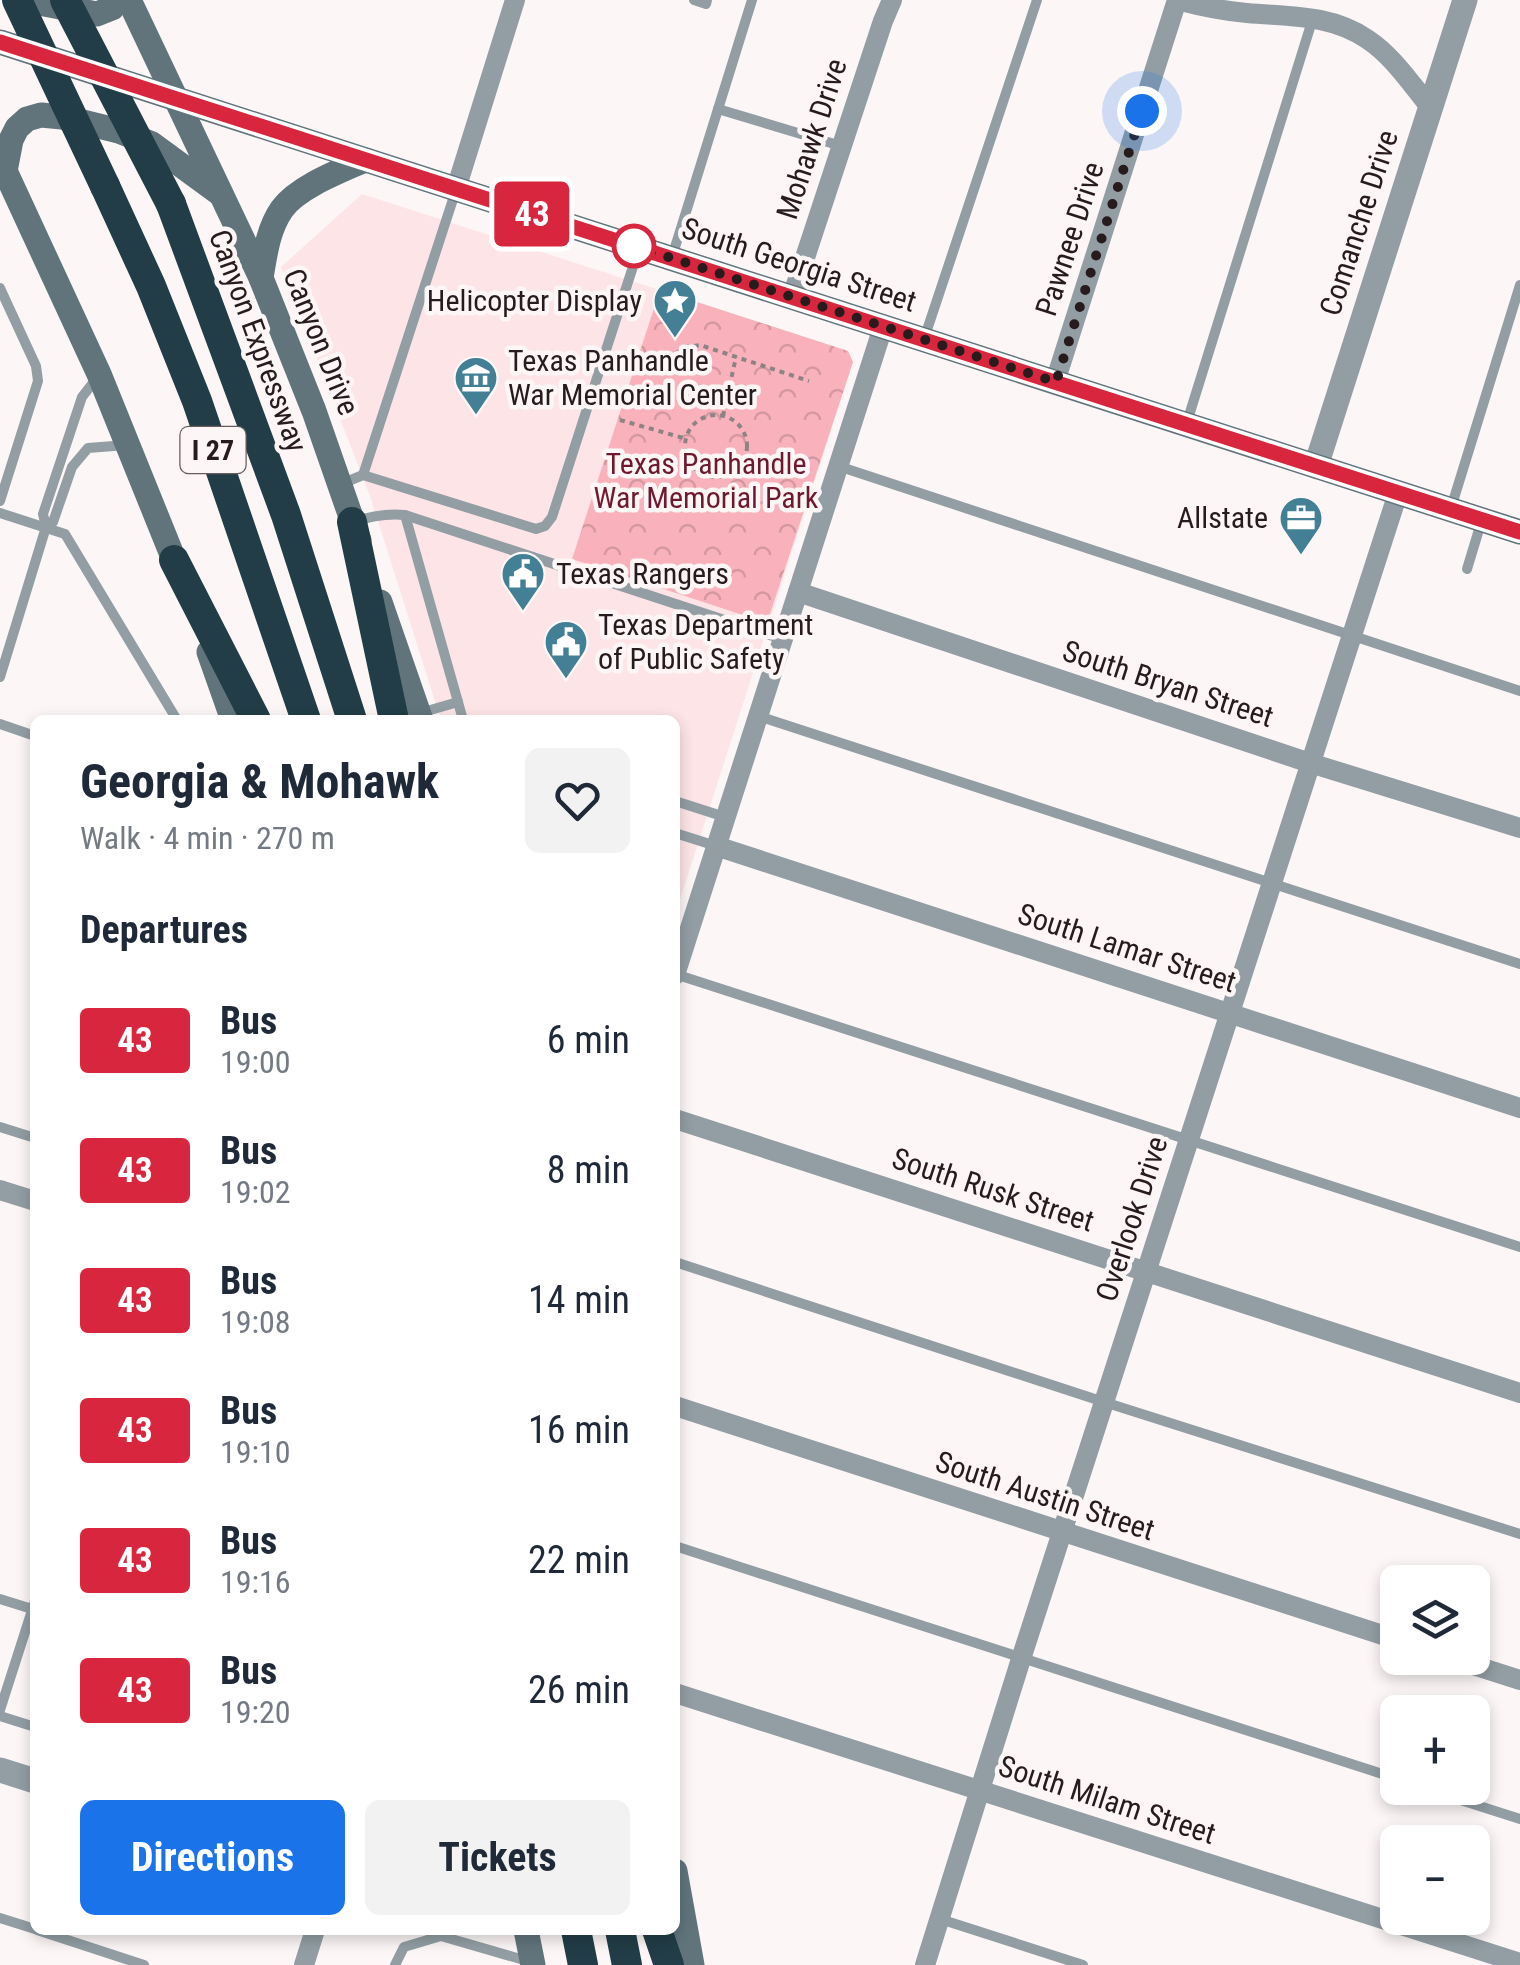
<!DOCTYPE html>
<meta charset="utf-8">
<style>
:root{--surface:#fff;--page:#f2f2f3;--text:#1f2937;--muted:#747a83;--accent:#1a73e8}
body{margin:0;font-family:"Roboto Condensed",sans-serif;background:var(--page);color:var(--text);height:100vh;display:flex;flex-direction:column;font-size:38px;white-space:nowrap}
*{box-sizing:border-box;margin:0}
p{font-size:32px;color:var(--muted)}
.icon{flex:none;width:55px;height:55px;fill:none;stroke:currentColor;stroke-width:2;stroke-linecap:round;stroke-linejoin:round}
.map{position:relative;flex:1;overflow:hidden}
.side{position:absolute;left:30px;top:715px;width:650px;height:1220px;display:flex;flex-direction:column;background:var(--surface);border-radius:15px;box-shadow:0 5px 15px #0003}
.side>*{flex:none}
.badge{padding:0 20px;border-radius:8px;font-size:35px;line-height:65px}
.tools{position:absolute;left:1380px;top:1565px;display:grid;gap:20px}
.tools a{display:grid;place-items:center;width:110px;height:110px;border-radius:15px;background:var(--surface);box-shadow:0 5px 15px #0003;font-size:50px}
.you{position:absolute;width:50px;height:50px;margin:-25px;border:8px solid #fff;border-radius:50%;background:#1a73e8;box-shadow:0 0 0 15px #1a73e833}
.map>.badge{position:absolute;translate:-50% -50%;box-shadow:0 0 0 5px #fff}
h2{padding:0 50px;font-size:38px;line-height:90px}
.round{display:grid;place-items:center;flex:none;width:105px;height:105px;border-radius:15px;background:var(--page)}
.overview{display:flex;align-items:center;justify-content:space-between;height:170px;padding:0 50px}
h1{font-size:48px;font-weight:700;line-height:75px}
.action{display:flex;gap:20px;margin-top:auto;padding:20px 50px}
.action a{flex:1;height:115px;border-radius:15px;background:var(--accent);color:#fff;font-size:40px;font-weight:700;line-height:115px;text-align:center}
.action a+a{background:var(--page);color:var(--text)}
ul{padding:0;list-style:none}
li{display:flex;align-items:center;gap:30px;height:130px;padding:0 50px}
li div{flex:1}
li b{display:block;font-size:38px}
li em{font-style:normal}
li .badge{min-width:110px;font-weight:700;text-align:center}
.map>svg:first-child{display:block}
.built{fill:#fde4e7}
.park{fill:url(#park-crowns)}
.lines{fill:none;stroke-linecap:round;stroke-linejoin:round}
.path{stroke:#8d8384;stroke-width:4;stroke-dasharray:5 5;stroke-linecap:butt}
.service{stroke:#929ea4;stroke-width:10}
.minor{stroke:#929ea4;stroke-width:20}
.tertiary{stroke:#929ea4;stroke-width:25}
.secondary{stroke:#61747c;stroke-width:25}
.motorway{stroke:#223d47;stroke-width:30}
.motorway-bridge{stroke:#223d47;stroke-width:30}
.line-casing{stroke:#fff;stroke-width:22}
.line{stroke:#d7263d;stroke-width:15}
.walk{stroke:#271b1d;stroke-width:10;stroke-dasharray:0 18}
.stop-dot{fill:#fff;stroke:#d7263d;stroke-width:5}
.labels{text-anchor:middle;stroke-width:9;stroke-linejoin:round;paint-order:stroke}
.shield{fill:#fcf6f6;stroke:#675d5e;stroke-width:2.5}
.shield-label{font-size:28px;font-weight:bold;fill:#271b1d}
.street-label{font-size:30px;fill:#271b1d;stroke:#fcf6f6}
.poi-label{font-size:30px;fill:#271b1d;stroke:#fcf6f6;text-anchor:start}
.park-label{font-size:30px;fill:#6f1931;stroke:#fcf6f6}
</style>
<div class="map">
<svg width="1520" height="1965" viewBox="0 0 1520 1965">
<defs>
<pattern id="park-crowns" width="20" height="18" patternUnits="userSpaceOnUse" patternTransform="scale(2.5)"><rect width="20" height="18" fill="#f9b2bc"/><path d="M2 6a3 3 0 1 1 6 0M12 15a3 3 0 1 1 6 0" fill="none" stroke="#d598a1"/></pattern>
</defs>
<rect width="100%" height="100%" fill="#fcf6f6"/>
<polygon class="built" points="362,194 848,351 853,362 675,915 675,720 441,720 370,496 281,267"/>
<polygon class="park" points="660,290 848,351 853,362 767,623 572,559"/>
<g class="lines">
<g class="path">
<polyline points="639,359 656,364 687,347 700,345 809,381"/>
<circle cx="716" cy="446" r="31"/>
<polyline points="723,416 736,357"/>
<polyline points="620,420 687,439"/>
</g>
<g class="service">
<polyline points="694,0 706,4 707,0"/>
<polyline points="718,109 841,146"/>
<polyline points="672,257 752,0"/>
<polyline points="0,288 36,366 38,381 0,501"/>
<polyline points="924,339 1037,0"/>
<polyline points="1187,422 1313,18"/>
<polyline points="838,466 1520,691"/>
<polyline points="363,475 456,190"/>
<polyline points="341,484 363,475 536,529 545,526 552,517 639,248"/>
<polyline points="1451,508 1520,285"/>
<polyline points="0,513 65,534 177,720"/>
<polyline points="405,515 458,702"/>
<path d="M353,522c18,-6 33,-9 52,-7l377,124"/>
<polyline points="46,527 43,514 82,397 96,379"/>
<polyline points="1467,569 1481,523"/>
<polyline points="0,677 46,527 53,522 72,467 88,448 127,445"/>
<polyline points="420,713 458,702 463,720"/>
<polyline points="758,716 1520,964"/>
<polyline points="0,724 35,736"/>
<polyline points="675,801 725,817"/>
<polyline points="675,833 716,846"/>
<polyline points="675,974 1520,1247"/>
<polyline points="0,1127 35,1138"/>
<polyline points="675,1262 1104,1402 1520,1534"/>
<polyline points="675,1546 1398,1779"/>
<polyline points="0,1599 32,1609"/>
<polyline points="0,1710 35,1601"/>
<polyline points="0,1716 35,1727"/>
<polyline points="1423,1788 1520,1819"/>
<polyline points="0,1918 35,1929"/>
<polyline points="940,1919 1083,1965"/>
<polyline points="37,1930 144,1965"/>
<polyline points="395,1965 404,1947 441,1936 531,1962"/>
</g>
<g class="minor">
<polyline points="456,189 515,0"/>
<polyline points="792,297 883,21 892,0"/>
<path d="M1055,382l122,-382c23,6 46,11 70,13 43,4 83,1 120,26 26,17 44,45 64,69"/>
<polyline points="798,592 1310,763 1520,828"/>
<polyline points="716,846 1520,1108"/>
<polyline points="675,975 883,327"/>
<polyline points="675,1119 1520,1393"/>
<polyline points="0,1190 35,1201"/>
<polyline points="675,1406 1398,1640"/>
<polyline points="1451,1658 1520,1680"/>
<polyline points="675,1693 1520,1963"/>
<polyline points="304,1965 315,1930"/>
<polyline points="925,1965 1021,1659 1398,493"/>
</g>
<g class="tertiary">
<polyline points="1316,466 1465,0"/>
<polyline points="0,1770 35,1781"/>
</g>
<g class="secondary">
<polyline points="23,0 97,14 112,8 115,0"/>
<polyline points="129,0 261,278 314,411 359,540"/>
<polyline points="0,42 1520,532"/>
<polyline points="0,160 99,374 181,577"/>
<polyline points="5,171 11,140 17,128 27,119 41,115 62,117 119,131 152,144 219,193"/>
<path d="M261,278c4,-24 7,-49 21,-69 16,-22 58,-38 83,-49"/>
<polyline points="380,602 421,720"/>
<polyline points="209,652 233,720"/>
<polyline points="675,1871 692,1965"/>
<polyline points="526,1930 533,1965"/>
</g>
<g class="motorway">
<polyline points="105,186 151,286 197,401 306,720"/>
<polyline points="171,204 286,515 352,720"/>
<polyline points="352,522 394,720"/>
<polyline points="174,560 256,720"/>
<polyline points="576,1930 583,1965"/>
<polyline points="620,1930 627,1965"/>
<polyline points="657,1930 669,1965"/>
</g>
<g class="motorway-bridge">
<polyline points="17,0 105,186"/>
<polyline points="65,0 171,204"/>
</g>
</g>
<g class="lines">
<defs>
<polyline id="line" points="0,42 1520,532"/>
</defs>
<use href="#line" class="line-casing"/>
<use href="#line" class="line"/>
<polyline class="walk" points="634,246 1056,382 1142,111"/>
</g>
<defs>
<symbol id="sight-pin" viewBox="-11 -11 22 30"><path d="M0 17L-7.5 6A9.5 9.5 0 1 1 7.5 6Z" fill="#438096" stroke="#fcf6f6"/><path d="M0-6L1.8-2.2L6-1.7L2.9 1.2L3.7 5.4L0 3.3L-3.7 5.4L-2.9 1.2L-6-1.7L-1.8-2.2Z" fill="#fff"/></symbol>
<symbol id="museum-pin" viewBox="-11 -11 22 30"><path d="M0 17L-7.5 6A9.5 9.5 0 1 1 7.5 6Z" fill="#438096" stroke="#fcf6f6"/><path d="M0-6L6-3V-2H-6V-3ZM-5-1h2V3h-2ZM-1-1h2V3h-2ZM3-1h2V3H3ZM-6 4H6V6H-6Z" fill="#fff"/></symbol>
<symbol id="office-pin" viewBox="-11 -11 22 30"><path d="M0 17L-7.5 6A9.5 9.5 0 1 1 7.5 6Z" fill="#438096" stroke="#fcf6f6"/><path d="M-6-3h4V-5.5h4V-3h4V5H-6ZM-1-4.5V-3h2v-1.5ZM-6 0V1H6V0Z" fill="#fff"/></symbol>
<symbol id="civic-pin" viewBox="-11 -11 22 30"><path d="M0 17L-7.5 6A9.5 9.5 0 1 1 7.5 6Z" fill="#438096" stroke="#fcf6f6"/><path d="M-.6-6.5H3V-4.5H.6V-3L4-1V1h2V6H-6V1h2V-1L-.6-3ZM-1.2 2.5V6h2.4V2.5Z" fill="#fff"/></symbol>
</defs>
<g fill-rule="evenodd">
<use href="#sight-pin" x="650" y="276" width="50" height="68"/>
<use href="#museum-pin" x="451" y="353" width="50" height="68"/>
<use href="#office-pin" x="1276" y="493" width="50" height="68"/>
<use href="#civic-pin" x="498" y="549" width="50" height="68"/>
<use href="#civic-pin" x="541" y="617" width="50" height="68"/>
</g>
<circle class="stop-dot" cx="634" cy="246" r="20"/>
<g class="labels">
<rect class="shield" x="180.5" y="427" width="65" height="46" rx="8"/>
<g class="shield-label">
<text x="213" y="460">I 27</text>
</g>
<g class="street-label">
<text transform="translate(812 139) rotate(-72)" y="10">Mohawk Drive</text>
<text transform="translate(1359 223) rotate(-72)" y="10">Comanche Drive</text>
<text transform="translate(1070 239) rotate(-72)" y="10">Pawnee Drive</text>
<text transform="translate(799 265) rotate(18)" y="10">South Georgia Street</text>
<text transform="translate(258 341) rotate(70)" y="10">Canyon Expressway</text>
<text transform="translate(321 342) rotate(68)" y="10">Canyon Drive</text>
<text transform="translate(1168 684) rotate(18)" y="10">South Bryan Street</text>
<text transform="translate(1127 948) rotate(18)" y="10">South Lamar Street</text>
<text transform="translate(993 1190) rotate(18)" y="10">South Rusk Street</text>
<text transform="translate(1132 1219) rotate(-72)" y="10">Overlook Drive</text>
<text transform="translate(1045 1496) rotate(18)" y="10">South Austin Street</text>
<text transform="translate(1107 1800) rotate(18)" y="10">South Milam Street</text>
</g>
<g class="poi-label">
<text x="642" y="311" text-anchor="end">Helicopter Display</text>
<text x="508" y="371">Texas Panhandle<tspan x="508" dy="34">War Memorial Center</tspan></text>
<text x="1268" y="528" text-anchor="end">Allstate</text>
<text x="556" y="584">Texas Rangers</text>
<text x="598" y="635">Texas Department<tspan x="598" dy="34">of Public Safety</tspan></text>
</g>
<g class="park-label">
<text x="706" y="474">Texas Panhandle<tspan x="706" dy="34">War Memorial Park</tspan></text>
</g>
</g>
</svg>
<div class="tools">
<a><svg class="icon" aria-label="layers" viewBox="0 0 24 24"><path d="M12 4l9 5-9 5-9-5zM3 14l9 5 9-5"/></svg></a>
<a>+</a>
<a>−</a>
</div>
<div class="you" style="left:1142px;top:111px"></div>
<b class="badge" style="left:532px;top:214px;background:#d7263d;color:#fff">43</b>
<section class="side">
<div class="overview"><div><h1>Georgia &amp; Mohawk</h1><p>Walk · 4 min · 270 m</p></div><a class="round"><svg class="icon" aria-label="heart" viewBox="0 0 24 24"><path d="M12 20l-8-8c-3-5 5-10 8-4 3-6 11-1 8 4z"/></svg></a></div>
<h2>Departures</h2>
<ul>
<li><span class="badge" style="background:#d7263d;color:#fff">43</span><div><b>Bus</b><p>19:00</p></div><em>6 min</em></li>
<li><span class="badge" style="background:#d7263d;color:#fff">43</span><div><b>Bus</b><p>19:02</p></div><em>8 min</em></li>
<li><span class="badge" style="background:#d7263d;color:#fff">43</span><div><b>Bus</b><p>19:08</p></div><em>14 min</em></li>
<li><span class="badge" style="background:#d7263d;color:#fff">43</span><div><b>Bus</b><p>19:10</p></div><em>16 min</em></li>
<li><span class="badge" style="background:#d7263d;color:#fff">43</span><div><b>Bus</b><p>19:16</p></div><em>22 min</em></li>
<li><span class="badge" style="background:#d7263d;color:#fff">43</span><div><b>Bus</b><p>19:20</p></div><em>26 min</em></li>
</ul>
<div class="action"><a>Directions</a><a>Tickets</a></div>
</section>
</div>
